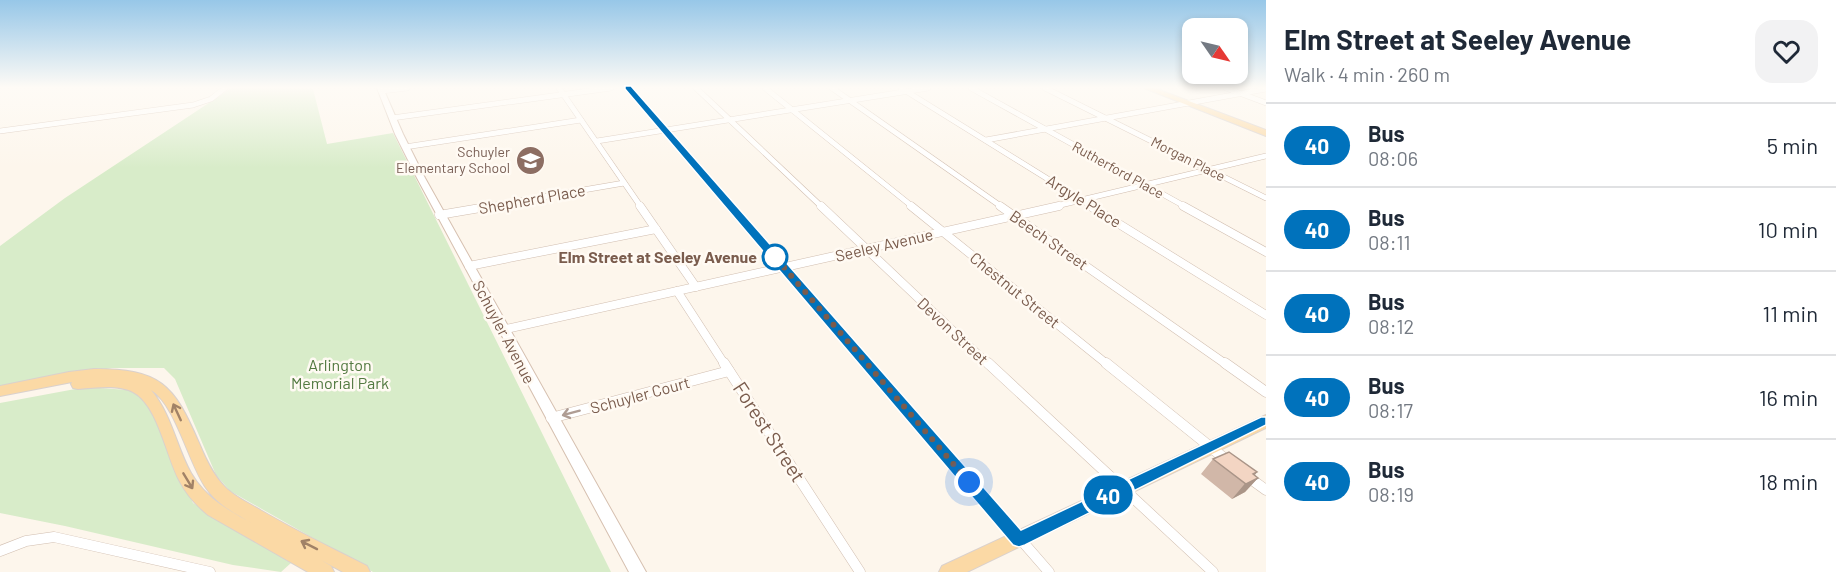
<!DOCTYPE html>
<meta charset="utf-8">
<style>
:root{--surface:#fff;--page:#f2f2f3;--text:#1f2937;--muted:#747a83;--line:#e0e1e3}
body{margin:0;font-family:Barlow,sans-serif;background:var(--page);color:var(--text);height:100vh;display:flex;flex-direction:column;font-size:22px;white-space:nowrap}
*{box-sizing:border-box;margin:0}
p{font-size:20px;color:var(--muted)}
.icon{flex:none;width:33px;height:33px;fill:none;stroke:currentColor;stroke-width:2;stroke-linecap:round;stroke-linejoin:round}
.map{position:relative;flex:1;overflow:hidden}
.details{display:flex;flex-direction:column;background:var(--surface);width:570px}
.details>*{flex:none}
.badge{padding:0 12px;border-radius:20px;font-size:21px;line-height:39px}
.needle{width:39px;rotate:124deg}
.fabs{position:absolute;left:1182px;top:18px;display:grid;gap:12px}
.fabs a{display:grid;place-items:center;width:66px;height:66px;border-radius:12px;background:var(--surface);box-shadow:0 3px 9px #0003;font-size:30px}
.you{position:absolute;width:30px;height:30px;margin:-15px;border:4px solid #fff;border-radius:50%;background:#1a73e8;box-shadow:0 0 0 9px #1a73e833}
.map>.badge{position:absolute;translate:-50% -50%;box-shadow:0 0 0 3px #fff}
.round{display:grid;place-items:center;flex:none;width:63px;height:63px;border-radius:18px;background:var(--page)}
.summary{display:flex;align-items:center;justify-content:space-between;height:102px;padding:0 18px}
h1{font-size:28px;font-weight:700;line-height:45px}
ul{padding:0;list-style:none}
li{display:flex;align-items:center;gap:18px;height:84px;padding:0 18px;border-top:2px solid var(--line)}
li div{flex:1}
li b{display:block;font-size:22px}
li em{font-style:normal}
li .badge{min-width:66px;font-weight:700;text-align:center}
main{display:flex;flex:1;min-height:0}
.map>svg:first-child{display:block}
.green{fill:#d8ecc9}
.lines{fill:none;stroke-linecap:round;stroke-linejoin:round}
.street-far2-casing{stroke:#d1beb0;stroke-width:6}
.street-far1-casing{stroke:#d1beb0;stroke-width:9}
.street-casing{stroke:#d1beb0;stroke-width:11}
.secondary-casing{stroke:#d6c0b0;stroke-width:2}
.primary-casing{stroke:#dad1cd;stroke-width:2}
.street-far2{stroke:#fff;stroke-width:5}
.street-far1{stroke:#fff;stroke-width:8}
.street{stroke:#fff;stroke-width:10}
.secondary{fill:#fff;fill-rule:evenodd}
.primary{fill:#fbd9a5;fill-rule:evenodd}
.wall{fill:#d1b7a8}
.shaded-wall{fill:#aa9588}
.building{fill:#f3d5c3;stroke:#aa9588;stroke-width:1.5}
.oneway{stroke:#a18267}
.oneway2{stroke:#af9d94}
.line{fill:#0072bc;stroke:#fff;stroke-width:1.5}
.walk{stroke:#7a5c4d;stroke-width:6;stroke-dasharray:0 10.8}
.stop-dot{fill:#fff;stroke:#0072bc;stroke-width:3}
.labels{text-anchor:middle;stroke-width:5;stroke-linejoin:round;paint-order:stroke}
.far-education-label{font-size:14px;fill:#785e54;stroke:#fffaf3;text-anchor:end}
.far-street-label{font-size:14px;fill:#7a5c4d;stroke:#fffaf3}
.street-label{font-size:16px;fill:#7a5c4d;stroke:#fffaf3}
.stop-label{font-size:16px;font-weight:bold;fill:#7a5c4d;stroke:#fffaf3;text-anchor:end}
.park-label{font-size:16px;fill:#537a41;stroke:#fffaf3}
.near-street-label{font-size:20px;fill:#7a5c4d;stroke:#fffaf3}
</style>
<main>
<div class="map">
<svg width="1266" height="572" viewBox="0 0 1266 572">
<rect width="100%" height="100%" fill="#fdf6ec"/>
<g class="green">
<polygon points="241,88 313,89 327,144 393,133 611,572 373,572 230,491 216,475 175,379 164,368 112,368 0,388 0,246 65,198 230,89"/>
<polygon points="86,387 128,390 145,399 163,432 193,503 291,563 281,572 233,565 65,526 0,513 0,403"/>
</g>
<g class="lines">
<defs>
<g id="street-far2">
<polyline points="559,88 641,207"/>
<polyline points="628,88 732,207"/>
<polyline points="696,88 822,207"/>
<polyline points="765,88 913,207"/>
<polyline points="832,88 1002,207"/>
<polyline points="901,88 1093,207"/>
<polyline points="971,88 1186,207"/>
<polyline points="1045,88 1266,198"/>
<polyline points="1226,88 1266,103"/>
<polyline points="381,91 407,88"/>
<polyline points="392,118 611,88"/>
<polyline points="0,131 193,105 211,99 225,88"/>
<polyline points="986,140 1266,89"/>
<polyline points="597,141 928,88"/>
<polyline points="405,147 581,120"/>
<polyline points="484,207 624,183"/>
<polyline points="1052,207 1266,156"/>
</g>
<g id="street-far1">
<polyline points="640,206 696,287"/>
<polyline points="730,206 869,365"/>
<polyline points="821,206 989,365"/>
<polyline points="911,206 1108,365"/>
<polyline points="1000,206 1227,365"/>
<polyline points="1090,206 1266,315"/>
<polyline points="1183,206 1266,252"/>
<polyline points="439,215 492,206"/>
<polyline points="469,266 656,229"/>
<polyline points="677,291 725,365"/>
<polyline points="502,330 1059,206"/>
</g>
<g id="street">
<polyline points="724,363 860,572"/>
<polyline points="867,363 1049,572"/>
<polyline points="988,363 1213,572"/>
<polyline points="1106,363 1229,462"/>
<polyline points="1225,363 1266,392"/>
<polyline points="551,418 729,371"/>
<polyline points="1248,477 1266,490"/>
<polyline points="0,551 26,541 54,537 210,572"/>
</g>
<polygon id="secondary" points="377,88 383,88 403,134 425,178 646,572 629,572 417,178 395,134"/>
<g id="primary">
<polygon points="1144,88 1154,88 1266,130 1266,136"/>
<path d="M94,369c66,0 80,15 105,74 7,17 15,34 28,46 10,9 23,15 35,22 34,20 70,37 105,55l3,6h-27l-22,-12 10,6 3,6h-26l-100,-57c-12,-10 -22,-21 -29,-35 -13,-24 -21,-75 -46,-88 -16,-8 -38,-4 -55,-3l-5,-1 -2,-4 1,-2 -72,14v-10l69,-14zM151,390c25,15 37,72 55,98 13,19 37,30 57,41 -28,-15 -56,-28 -72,-56 -15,-27 -19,-58 -40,-83z"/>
<polygon points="1266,415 1266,428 967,572 939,572 942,566"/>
</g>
</defs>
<use href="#street-far2" class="street-far2-casing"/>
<use href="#street-far1" class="street-far1-casing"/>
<use href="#street" class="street-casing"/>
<use href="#secondary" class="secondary-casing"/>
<use href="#primary" class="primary-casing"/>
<use href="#street-far2" class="street-far2"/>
<use href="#street-far1" class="street-far1"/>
<use href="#street" class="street"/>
<use href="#secondary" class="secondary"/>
<use href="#primary" class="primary"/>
</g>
<polygon class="wall" points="1213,459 1257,472 1255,475 1258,478 1245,492 1232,499 1201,474"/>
<polygon class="shaded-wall" points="1257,472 1246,484 1258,478 1245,492 1232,499 1253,474"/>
<polygon class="building" points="1229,452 1257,472 1253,474 1258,478 1246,484 1213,459"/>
<defs><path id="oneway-shaft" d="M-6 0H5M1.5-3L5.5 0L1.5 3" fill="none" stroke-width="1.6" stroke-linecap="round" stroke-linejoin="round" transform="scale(1.5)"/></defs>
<g class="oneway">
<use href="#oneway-shaft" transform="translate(177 412) rotate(-115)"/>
<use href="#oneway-shaft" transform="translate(188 481) rotate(59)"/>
<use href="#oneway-shaft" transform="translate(309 545) rotate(-153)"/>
</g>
<use class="oneway2" href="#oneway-shaft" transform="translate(571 413) rotate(165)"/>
<linearGradient id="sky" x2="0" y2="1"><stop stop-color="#97c7e8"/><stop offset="0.52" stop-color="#fefbf6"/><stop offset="1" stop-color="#fefbf6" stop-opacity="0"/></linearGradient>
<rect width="1266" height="168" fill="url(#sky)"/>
<polygon class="line" points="625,86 631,86 1021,530 1261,417 1266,417 1266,425 1025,545 1019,547 1013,545 625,89"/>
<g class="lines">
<polyline class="walk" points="775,257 769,250 969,482"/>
</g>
<defs>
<symbol id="school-disc" viewBox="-11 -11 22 22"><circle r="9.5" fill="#8d6e63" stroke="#fffaf3"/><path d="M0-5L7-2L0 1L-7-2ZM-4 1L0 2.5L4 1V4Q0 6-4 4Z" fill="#fff"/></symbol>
</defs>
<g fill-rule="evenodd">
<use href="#school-disc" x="514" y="144" width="33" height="33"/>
</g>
<circle class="stop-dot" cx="775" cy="257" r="12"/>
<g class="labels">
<g class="far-education-label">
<text x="510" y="157">Schuyler<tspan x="510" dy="16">Elementary School</tspan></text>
</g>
<g class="far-street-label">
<text transform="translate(1188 159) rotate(27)" y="5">Morgan Place</text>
<text transform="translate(1118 170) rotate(29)" y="5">Rutherford Place</text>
</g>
<g class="street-label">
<text transform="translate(532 199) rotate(-10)" y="6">Shepherd Place</text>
<text transform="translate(1084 201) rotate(32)" y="6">Argyle Place</text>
<text transform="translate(1049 240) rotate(35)" y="6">Beech Street</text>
<text transform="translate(884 245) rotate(-13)" y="6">Seeley Avenue</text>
<text transform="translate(1015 290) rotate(39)" y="6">Chestnut Street</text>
<text transform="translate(953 331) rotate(43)" y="6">Devon Street</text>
<text transform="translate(504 332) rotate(62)" y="6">Schuyler Avenue</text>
<text transform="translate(640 395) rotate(-15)" y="6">Schuyler Court</text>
</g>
<g class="stop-label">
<text x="757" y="263">Elm Street at Seeley Avenue</text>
</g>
<g class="park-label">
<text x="340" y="371">Arlington<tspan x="340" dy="18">Memorial Park</tspan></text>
</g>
<g class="near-street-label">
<text transform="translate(769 432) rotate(57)" y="7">Forest Street</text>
</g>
</g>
</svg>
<div class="fabs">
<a><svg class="needle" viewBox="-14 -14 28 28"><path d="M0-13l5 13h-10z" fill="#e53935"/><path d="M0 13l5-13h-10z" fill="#747a83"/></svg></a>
</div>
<div class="you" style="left:969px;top:482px"></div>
<b class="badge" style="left:1108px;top:495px;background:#0072bc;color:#fff">40</b>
</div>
<section class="details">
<div class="summary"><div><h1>Elm Street at Seeley Avenue</h1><p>Walk · 4 min · 260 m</p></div><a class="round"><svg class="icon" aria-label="heart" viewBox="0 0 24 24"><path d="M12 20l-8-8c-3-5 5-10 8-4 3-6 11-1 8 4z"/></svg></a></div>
<ul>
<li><span class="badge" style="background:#0072bc;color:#fff">40</span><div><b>Bus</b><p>08:06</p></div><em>5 min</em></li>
<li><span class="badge" style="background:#0072bc;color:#fff">40</span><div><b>Bus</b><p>08:11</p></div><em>10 min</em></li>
<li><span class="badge" style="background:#0072bc;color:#fff">40</span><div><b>Bus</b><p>08:12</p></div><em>11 min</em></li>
<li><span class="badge" style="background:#0072bc;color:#fff">40</span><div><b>Bus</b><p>08:17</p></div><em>16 min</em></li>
<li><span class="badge" style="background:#0072bc;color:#fff">40</span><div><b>Bus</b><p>08:19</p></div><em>18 min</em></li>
</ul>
</section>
</main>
